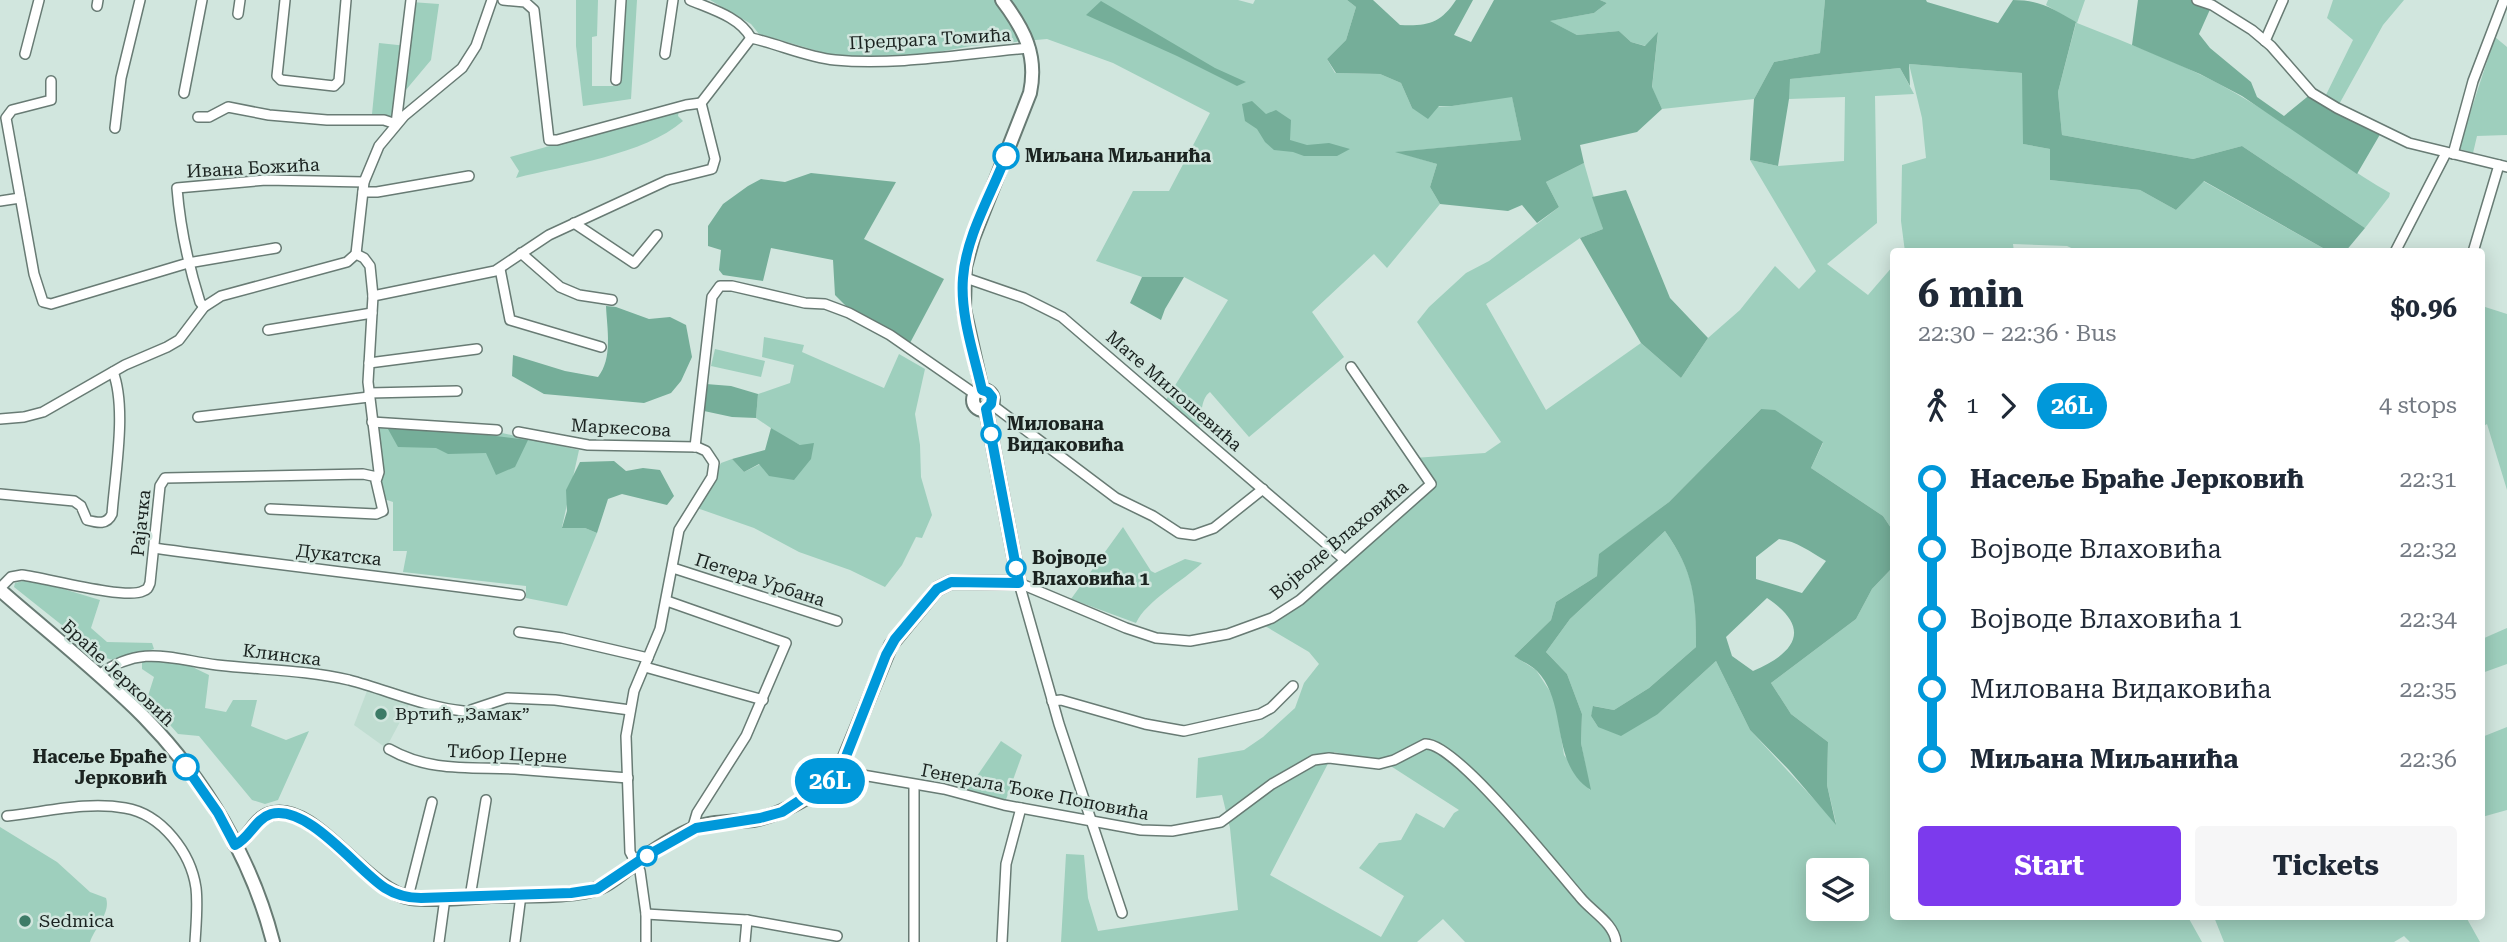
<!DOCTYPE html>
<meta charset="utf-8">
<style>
:root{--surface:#fff;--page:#f6f6f7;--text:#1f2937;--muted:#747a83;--accent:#7c3aed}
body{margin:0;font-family:"Roboto Serif",serif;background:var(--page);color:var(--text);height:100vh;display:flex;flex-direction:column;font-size:26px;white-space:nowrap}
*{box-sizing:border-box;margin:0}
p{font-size:23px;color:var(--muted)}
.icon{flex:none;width:38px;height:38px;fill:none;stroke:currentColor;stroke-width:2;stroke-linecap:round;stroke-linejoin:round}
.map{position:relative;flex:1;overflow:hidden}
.sheet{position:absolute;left:1890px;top:248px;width:595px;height:672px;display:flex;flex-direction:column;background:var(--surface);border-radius:7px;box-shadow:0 4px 18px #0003}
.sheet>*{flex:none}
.badge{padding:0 14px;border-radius:23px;font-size:24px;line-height:46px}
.tools{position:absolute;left:1806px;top:858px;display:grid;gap:14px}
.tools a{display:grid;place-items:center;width:63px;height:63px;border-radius:7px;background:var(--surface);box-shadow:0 4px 18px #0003;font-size:35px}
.map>.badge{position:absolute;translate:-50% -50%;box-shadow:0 0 0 4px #fff}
.legs{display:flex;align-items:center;gap:10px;height:77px;padding:0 28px;font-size:23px}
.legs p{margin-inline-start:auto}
.head{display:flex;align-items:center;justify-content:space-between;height:119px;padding:0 28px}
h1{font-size:38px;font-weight:700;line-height:52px}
.cta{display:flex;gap:14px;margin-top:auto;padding:14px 28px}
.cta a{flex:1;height:80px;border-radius:7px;background:var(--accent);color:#fff;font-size:28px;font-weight:700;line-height:80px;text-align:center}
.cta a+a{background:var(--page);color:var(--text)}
ul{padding:0 28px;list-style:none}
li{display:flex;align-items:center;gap:24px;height:70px;font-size:26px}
li i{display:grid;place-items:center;width:10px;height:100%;margin:0 9px;background:currentColor}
li i::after{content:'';width:18px;height:18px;margin:-9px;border:5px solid;border-radius:50%;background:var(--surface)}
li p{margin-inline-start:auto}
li:first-child i{background:linear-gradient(#0000 50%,currentColor 0)}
li:last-child i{background:linear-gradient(currentColor 50%,#0000 0)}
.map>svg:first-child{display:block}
.built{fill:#c0ddd1}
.green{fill:#9ecfbd;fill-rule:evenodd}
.forest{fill:#75ae99;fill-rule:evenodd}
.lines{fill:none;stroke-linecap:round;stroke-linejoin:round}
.street-casing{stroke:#687b74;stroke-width:12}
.secondary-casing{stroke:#687b74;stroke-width:16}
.street{stroke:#fff;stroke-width:9}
.secondary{stroke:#fff;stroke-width:12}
.line-1-casing{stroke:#fff;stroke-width:16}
.line-1{stroke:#0098da;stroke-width:10}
.stop-1-dot{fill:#fff;stroke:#0098da;stroke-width:3.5}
.poi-dot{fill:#3d7b67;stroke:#d1e6de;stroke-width:2.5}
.labels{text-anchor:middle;stroke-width:5;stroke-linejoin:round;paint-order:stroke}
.street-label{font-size:18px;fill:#1b2320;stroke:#d1e6de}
.stop-label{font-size:18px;font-weight:bold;fill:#1b2320;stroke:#d1e6de;text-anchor:start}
.poi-label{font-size:18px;fill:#1b2320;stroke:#d1e6de;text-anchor:start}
</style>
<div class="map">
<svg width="2507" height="942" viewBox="0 0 2507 942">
<rect width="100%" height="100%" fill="#d1e6de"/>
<polygon class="built" points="367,691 410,703 386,748 354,725"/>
<g class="green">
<polygon points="576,0 598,0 597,36 592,37 592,86 619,86 624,0 637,0 631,99 583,106 576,46"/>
<path d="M710,0h528l15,4 2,-4h92l9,7 -10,33 -19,19 8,14 45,1 21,9 11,25 40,-2 60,-10 9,44 -123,12 39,12 -7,23 10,17 -53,64 -13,-14 -62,58 32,45 -95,80 -39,-45c-10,7 -8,25 -11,37l-33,-29 62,-100 -44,-23h-42l-46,-16 37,-70h36l41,-78 -97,-50 -66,-24 -76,7 -49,9 -70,2h-14l-79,-23 -8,-10z"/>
<polygon points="1600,0 1825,0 1820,53 1774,62 1754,99 1662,109 1652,88 1658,33 1646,46 1631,42 1619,31 1577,35 1549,21 1594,13 1607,3"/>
<path d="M2048,0h37l-8,23c57,23 117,44 170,77 49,29 94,65 143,93l-1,4 -24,31 -123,-82 -49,13 -131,-24 -4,-43 18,-69 -30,-18z"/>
<polygon points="2333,0 2404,0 2383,25 2337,108 2323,101 2353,40 2327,18"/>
<polygon points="411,2 439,4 431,60 405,91 392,117 372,114 379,43 407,46"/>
<polygon points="2495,37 2507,47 2507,135 2477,136 2473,153 2460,149 2459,147"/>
<polygon points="1909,64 2023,73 2023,144 2050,149 2050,180 2140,190 2176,210 2203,181 2330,252 2080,252 2067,246 2013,244 2014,252 1905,252 1901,221 1902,165 1926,158 1922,118"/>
<path d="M1900,68l14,26 -39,2 2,127 -50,41 41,31 25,-29v265l-10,-15 -72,-48 12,-25 -62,-34 -92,93 -69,52 -3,22 -41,26 -5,18 -37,36 22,14 19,29 9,56 26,35 -9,-47 1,-29 -15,-40 -21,-22 24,-33 95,-88c30,43 31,65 31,116l-47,41 -35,22 -20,-4 -3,10 7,11 60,-13 58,-53 34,69 86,93 -9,-38 1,-43 -37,-28 -20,-31 85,-64 16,-30 21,-22 1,350h294l14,25h-737l-22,-23 -26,23h-356l5,-88 18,1 4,43 10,33 140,-21 -8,-82 -8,-33 -26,3 2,-40 46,-8 19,-13 32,-29 9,-25 15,-19 -10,-12 -49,-29 12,-5 159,-134 -17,-26 71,-5 16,-11 -84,-120 12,-15 37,-34 23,-12 70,-54 -13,-25 38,-19 19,66 -23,9 -94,66 60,106 95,-67 40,35 27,-40 32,-28 35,-44 24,23 17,-18 -66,-111 28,6 66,-5 1,-64 -56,2v-20zM1334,752l52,11 73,47 -5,3 -10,15 -28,-15 -15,27 -22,3 -20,25 45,28 -23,41 -111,-62zM1818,870h39v38h-39z"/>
<path d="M679,110l-1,6 5,5c-39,34 -117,44 -167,57l3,-7 -9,-14z"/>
<polygon points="2482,306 2507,314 2507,490 2487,424 2482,427"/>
<polygon points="764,337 804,345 802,352 884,388 899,354 925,369 915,414 920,445 921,477 932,515 922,538 916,537 902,565 885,587 850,570 799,552 754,528 697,508 721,463 732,459 744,472 800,445 781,435 756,418 758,394 790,383 794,365 762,357"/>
<polygon points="715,349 765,361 761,377 711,366"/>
<polygon points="374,427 502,433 579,450 562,527 585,528 597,533 567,606 526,598 526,586 403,572 407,551 393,551 393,502 384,499 379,481 384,476"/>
<path d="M1123,527l28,44 4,2 30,-14 17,4c-19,18 -56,38 -66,60l-65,-24z"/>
<polygon points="23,581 40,582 100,600 91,628 107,642 152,643 154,649 117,661 102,657 14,587 15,583"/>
<polygon points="2507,628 2507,664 2482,673 2482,639"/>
<polygon points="142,661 182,662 209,675 205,708 226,712 233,700 257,700 251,726 286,740 309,731 278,800 265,804 252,800 199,736 178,734 147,699 154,677 142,669"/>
<polygon points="2507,727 2507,810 2482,817 2482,737"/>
<polygon points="1001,741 1022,755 1004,805 964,795"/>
<path d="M0,827l57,35 33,30 16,6c5,15 -11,29 -16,44h-90z"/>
<polygon points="2214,917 2466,917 2480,942 2410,942 2404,936 2394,942 2224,942"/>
</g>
<g class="forest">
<path d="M1347,0h26l27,25c28,1 40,-1 56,-25h17l-19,35 17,7 23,-42h106l7,3 -13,10 -44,8 27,14 42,-4 12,11 14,4 13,-14 -6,55 10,22 -25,23 -57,13 4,18 -38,19 13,25 -22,16 -15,-18 -14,6 -68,-7 -10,-17 7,-23 -42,-12 126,-12 -9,-43 -60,9h-13l-11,13 -16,-11 -11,-25 -21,-9 -44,-1 -9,-14 19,-19 10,-33z"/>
<path d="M1825,0h101l1,2 71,21 15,-23c28,0 40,9 63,22l-18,70 4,43 131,24 49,-13 123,82 -20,24h-15l-126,-71 -28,29 -36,-20 -90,-10v-31l-27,-5 -1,-71 -113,-9 1,22 -10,-18 -110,11 -1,20 -11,67 -28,-6 4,-61 20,-37 46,-9z"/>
<polygon points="2138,0 2197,0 2212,5 2199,34 2210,48 2251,82 2257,97 2284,116 2312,93 2382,131 2357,174 2242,96 2200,74 2132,45"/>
<polygon points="1101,1 1215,68 1246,82 1237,86 1177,56 1086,15"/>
<polygon points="1252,101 1266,114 1276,110 1291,120 1290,140 1307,145 1329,143 1350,149 1337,156 1304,156 1293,152 1274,150 1265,142 1257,129 1245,121 1242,104"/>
<polygon points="811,173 896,182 864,239 944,279 910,343 846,306 835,295 833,260 771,248 763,281 723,275 719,270 721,250 708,246 708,226 723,204 748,186 761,179 785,182"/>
<polygon points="1626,190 1670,298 1708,338 1681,378 1641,343 1580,238 1603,229 1592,197"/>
<polygon points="1142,277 1184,277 1165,309 1161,320 1130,303"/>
<path d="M606,306l10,1 33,12 21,-2 16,8 6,32 -11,24 -10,12 -27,10 -100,-9 -32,-18 1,-21 52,16 33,6c15,-19 9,-48 8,-71z"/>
<polygon points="706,384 731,386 758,394 756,418 732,417 704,411 702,407"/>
<path d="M1761,409l14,1 48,32 -12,26 72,48 10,15v36l-21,22 -16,30 -85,64 20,31 37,28 -1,43 9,40 -47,-55 -39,-40 -34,-69 -58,53 -37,22 -23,-9 -7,-11 2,-10 21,4 35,-22 47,-41c0,-49 -2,-75 -31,-116l-95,88 -24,33 21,22 15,40 -1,29 10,47c-42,-26 -22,-86 -54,-119 -6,-6 -16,-10 -23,-15l37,-36 5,-18 41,-26 2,-22 70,-52zM1779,539c18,2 31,13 47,22l-24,32 -46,-14v-22zM1767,598c46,31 28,55 -14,73l-21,-15 -6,-19z"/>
<polygon points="771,428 800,445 814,443 811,459 794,480 769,476 759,464 744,472 732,459 765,450"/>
<polygon points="388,429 446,430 528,440 515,467 496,475 486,453 448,454 436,448 398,447"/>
<polygon points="614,461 626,471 643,468 660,470 674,496 667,505 622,494 608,499 597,533 585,528 562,528 567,511 566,490 580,462"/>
</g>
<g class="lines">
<defs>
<g id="street">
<polyline points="285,0 277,76 281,80 334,86 339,81 346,0"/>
<polyline points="503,0 525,2 534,10 549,140 557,140 686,105 701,103"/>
<path d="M690,0c21,9 50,17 61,38"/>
<polyline points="2197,0 2212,5 2252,30 2271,46 2312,93 2337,108 2409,143 2507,167"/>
<polyline points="97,6 98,0"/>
<polyline points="238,14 240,0"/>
<path d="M751,38c28,6 55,19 84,22 63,6 132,-7 195,-12"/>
<polyline points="2265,41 2283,0"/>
<polyline points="25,54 39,0"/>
<polyline points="665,54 673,0"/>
<polyline points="616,80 621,0"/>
<polyline points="51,81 51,100 12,110 6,118 34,274 43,302 51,304 188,263 276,248"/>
<polyline points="184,93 202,0"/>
<polyline points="198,117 209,117 228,107 269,115 327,120 384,120 396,124 411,0"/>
<polyline points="115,128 121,78 140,0"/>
<polyline points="2453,154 2473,81 2504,0"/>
<polyline points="363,192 377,192 469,176"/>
<polyline points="0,201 20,198"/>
<polyline points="574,223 634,263 657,235"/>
<polyline points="2395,252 2446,153"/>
<polyline points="2473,252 2499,165"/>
<polyline points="521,253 560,287 579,295 612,300"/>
<polyline points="356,254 364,182 379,146 404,116 462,68 476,46 492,0"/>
<polyline points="500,269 510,320 601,347"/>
<polyline points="963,277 1024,298 1062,317 1345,560"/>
<polyline points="373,296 495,271 549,235 668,180 712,169 715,159 701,103 751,38"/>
<path d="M204,307l-4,-5c-12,-38 -20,-75 -23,-114l89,-8 98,2"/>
<polyline points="268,330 372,313"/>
<polyline points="369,363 477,349"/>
<polyline points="369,393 457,391"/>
<polyline points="991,404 1116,498 1153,516 1179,533 1194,535 1214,528 1263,489"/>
<polyline points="198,417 369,397"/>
<polyline points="0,419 24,417 43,412 125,365 167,347 179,340 204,307 221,296 347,262 356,254"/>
<polyline points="372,422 497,430"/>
<polyline points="518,432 588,445 697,447 706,451 714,463 712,477 679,530 660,629 634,691 626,736 630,852 640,871 646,914 646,942"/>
<polyline points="695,447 712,297 720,286 732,286 805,303 825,304 849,313 890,335 975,394"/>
<path d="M0,494l74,7 7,5 6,14c11,3 20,5 25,-6 3,-40 15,-106 1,-142"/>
<polyline points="270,509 376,514 383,511 376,481 379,472 368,382 373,296 370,266 364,258 356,254"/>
<path d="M154,548c122,17 244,30 366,47"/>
<polyline points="673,568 837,621"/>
<polyline points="1019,583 1126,628 1156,638 1190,641 1228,634 1272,618 1300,600 1431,484 1351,367"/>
<polyline points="1019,583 1059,724 1122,913"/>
<path d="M0,588l11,-11 11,-2c24,3 104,25 121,16 5,-2 5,-3 7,-8l10,-97 5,-8 198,-4 14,3"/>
<polyline points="667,601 786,643 746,736 697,813 692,830"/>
<polyline points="519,632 562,638 648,658"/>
<polyline points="645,667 763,700"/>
<path d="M99,675c42,-31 72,-16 118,-10 44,5 89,5 132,15 38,10 76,27 114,31"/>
<polyline points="1052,701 1061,700 1145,724 1184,731 1260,714 1271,708 1293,686"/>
<polyline points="471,710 507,698 555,700 630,710"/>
<path d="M389,749c40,23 81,18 126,20 37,3 75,6 113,9"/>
<path d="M839,771l105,18 60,16 137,25 31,1 49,-9 51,-38 42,-24 15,-2 50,6 15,-4 31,-16c29,-4 132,127 155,153 11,14 34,26 36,45"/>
<path d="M7,816c39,-4 80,-15 118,-8 37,6 66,45 71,80 2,17 0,37 -1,54"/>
<polyline points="408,897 432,802"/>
<polyline points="470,897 486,800"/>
<polyline points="646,914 747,920 837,936"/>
<polyline points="439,942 445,898"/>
<polyline points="515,942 521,895"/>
<polyline points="745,942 747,920"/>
<polyline points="914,942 914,785"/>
<polyline points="1002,942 1006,864 1021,808"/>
</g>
<g id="secondary">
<path d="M982,390l-18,-81 1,-42 8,-29 57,-145c8,-38 -6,-64 -28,-93"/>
<circle cx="983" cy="400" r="10"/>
<path d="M0,590c48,42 99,82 144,127 60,61 108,142 129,225"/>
<path d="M235,845c15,-7 19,-26 35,-31 45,-14 95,77 141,84 26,3 54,-1 80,-2 28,-1 85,2 110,-9 11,-5 21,-14 31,-21 19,-14 41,-29 63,-38 18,-7 39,-6 58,-8 26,-4 70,-28 86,-49l52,-126 46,-56 14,-7 68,1 -33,-174"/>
</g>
</defs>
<use href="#street" class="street-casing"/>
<use href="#secondary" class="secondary-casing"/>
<use href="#street" class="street"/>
<use href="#secondary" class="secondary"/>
</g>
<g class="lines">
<defs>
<path id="line-1" d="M186,767l32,46 17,32c15,-7 20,-26 36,-31 37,-10 86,56 114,74 11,7 24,10 36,10l150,-5 26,-4 51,-34 48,-27 64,-10 22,-6 49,-32 8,-9 6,-12 41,-104 9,-16 42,-50 14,-7 68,1 -33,-174 5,-5 1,-7 -4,-5 -6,-2c-8,-36 -22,-75 -19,-112 3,-42 28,-83 43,-122"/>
</defs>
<use href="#line-1" class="line-1-casing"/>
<use href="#line-1" class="line-1"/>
</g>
<g class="stop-1-dot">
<circle cx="1006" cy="156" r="12"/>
<circle cx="991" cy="434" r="9"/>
<circle cx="1016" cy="568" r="9"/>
<circle cx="186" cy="767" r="12"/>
<circle cx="647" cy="856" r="9"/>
</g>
<g class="poi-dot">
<circle cx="381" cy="714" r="7"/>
<circle cx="25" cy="921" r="7"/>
</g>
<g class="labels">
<g class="street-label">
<text transform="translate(930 39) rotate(-3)" y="6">Предрага Томића</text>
<text transform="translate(253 168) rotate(-3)" y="6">Ивана Божића</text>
<text transform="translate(1174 391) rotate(41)" y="6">Мате Милошевића</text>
<text transform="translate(621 428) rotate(3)" y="6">Маркесова</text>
<text transform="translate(141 523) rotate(-84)" y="6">Рајачка</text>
<text transform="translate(1339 540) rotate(-40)" y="6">Војводе Влаховића</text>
<text transform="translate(339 555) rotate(6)" y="6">Дукатска</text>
<text transform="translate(760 580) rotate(18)" y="6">Петера Урбана</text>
<text transform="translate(282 655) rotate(7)" y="6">Клинска</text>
<text transform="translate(118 673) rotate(43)" y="6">Браће Јерковић</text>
<text transform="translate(507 754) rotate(3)" y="6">Тибор Церне</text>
<text transform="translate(1035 792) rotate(11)" y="6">Генерала Ђоке Поповића</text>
</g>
<g class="stop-label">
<text x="1025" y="162">Миљана Миљанића</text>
<text x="1007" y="430">Милована<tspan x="1007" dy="21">Видаковића</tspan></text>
<text x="1032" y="564">Војводе<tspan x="1032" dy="21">Влаховића 1</tspan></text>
<text x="167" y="763" text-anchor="end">Насеље Браће<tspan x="167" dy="21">Јерковић</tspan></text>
</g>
<g class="poi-label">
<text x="395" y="720">Вртић „Замак”</text>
<text x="39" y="927">Sedmica</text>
</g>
</g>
</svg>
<div class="tools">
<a><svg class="icon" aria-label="layers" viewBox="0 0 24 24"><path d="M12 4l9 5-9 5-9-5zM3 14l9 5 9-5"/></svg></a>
</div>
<b class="badge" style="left:830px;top:781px;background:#0098da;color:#fff">26L</b>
<section class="sheet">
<div class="head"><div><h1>6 min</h1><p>22:30 – 22:36 · Bus</p></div><b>$0.96</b></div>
<div class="legs"><svg class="icon" aria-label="walk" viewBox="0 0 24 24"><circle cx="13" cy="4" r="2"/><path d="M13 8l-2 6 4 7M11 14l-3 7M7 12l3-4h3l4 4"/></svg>1<svg class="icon" aria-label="forward" viewBox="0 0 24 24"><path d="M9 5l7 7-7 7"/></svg><b class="badge" style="background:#0098da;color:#fff">26L</b><p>4 stops</p></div>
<ul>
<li><i style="color:#0098da"></i><b>Насеље Браће Јерковић</b><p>22:31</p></li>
<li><i style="color:#0098da"></i><span>Војводе Влаховића</span><p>22:32</p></li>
<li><i style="color:#0098da"></i><span>Војводе Влаховића 1</span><p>22:34</p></li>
<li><i style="color:#0098da"></i><span>Милована Видаковића</span><p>22:35</p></li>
<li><i style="color:#0098da"></i><b>Миљана Миљанића</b><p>22:36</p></li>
</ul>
<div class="cta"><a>Start</a><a>Tickets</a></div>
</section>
</div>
